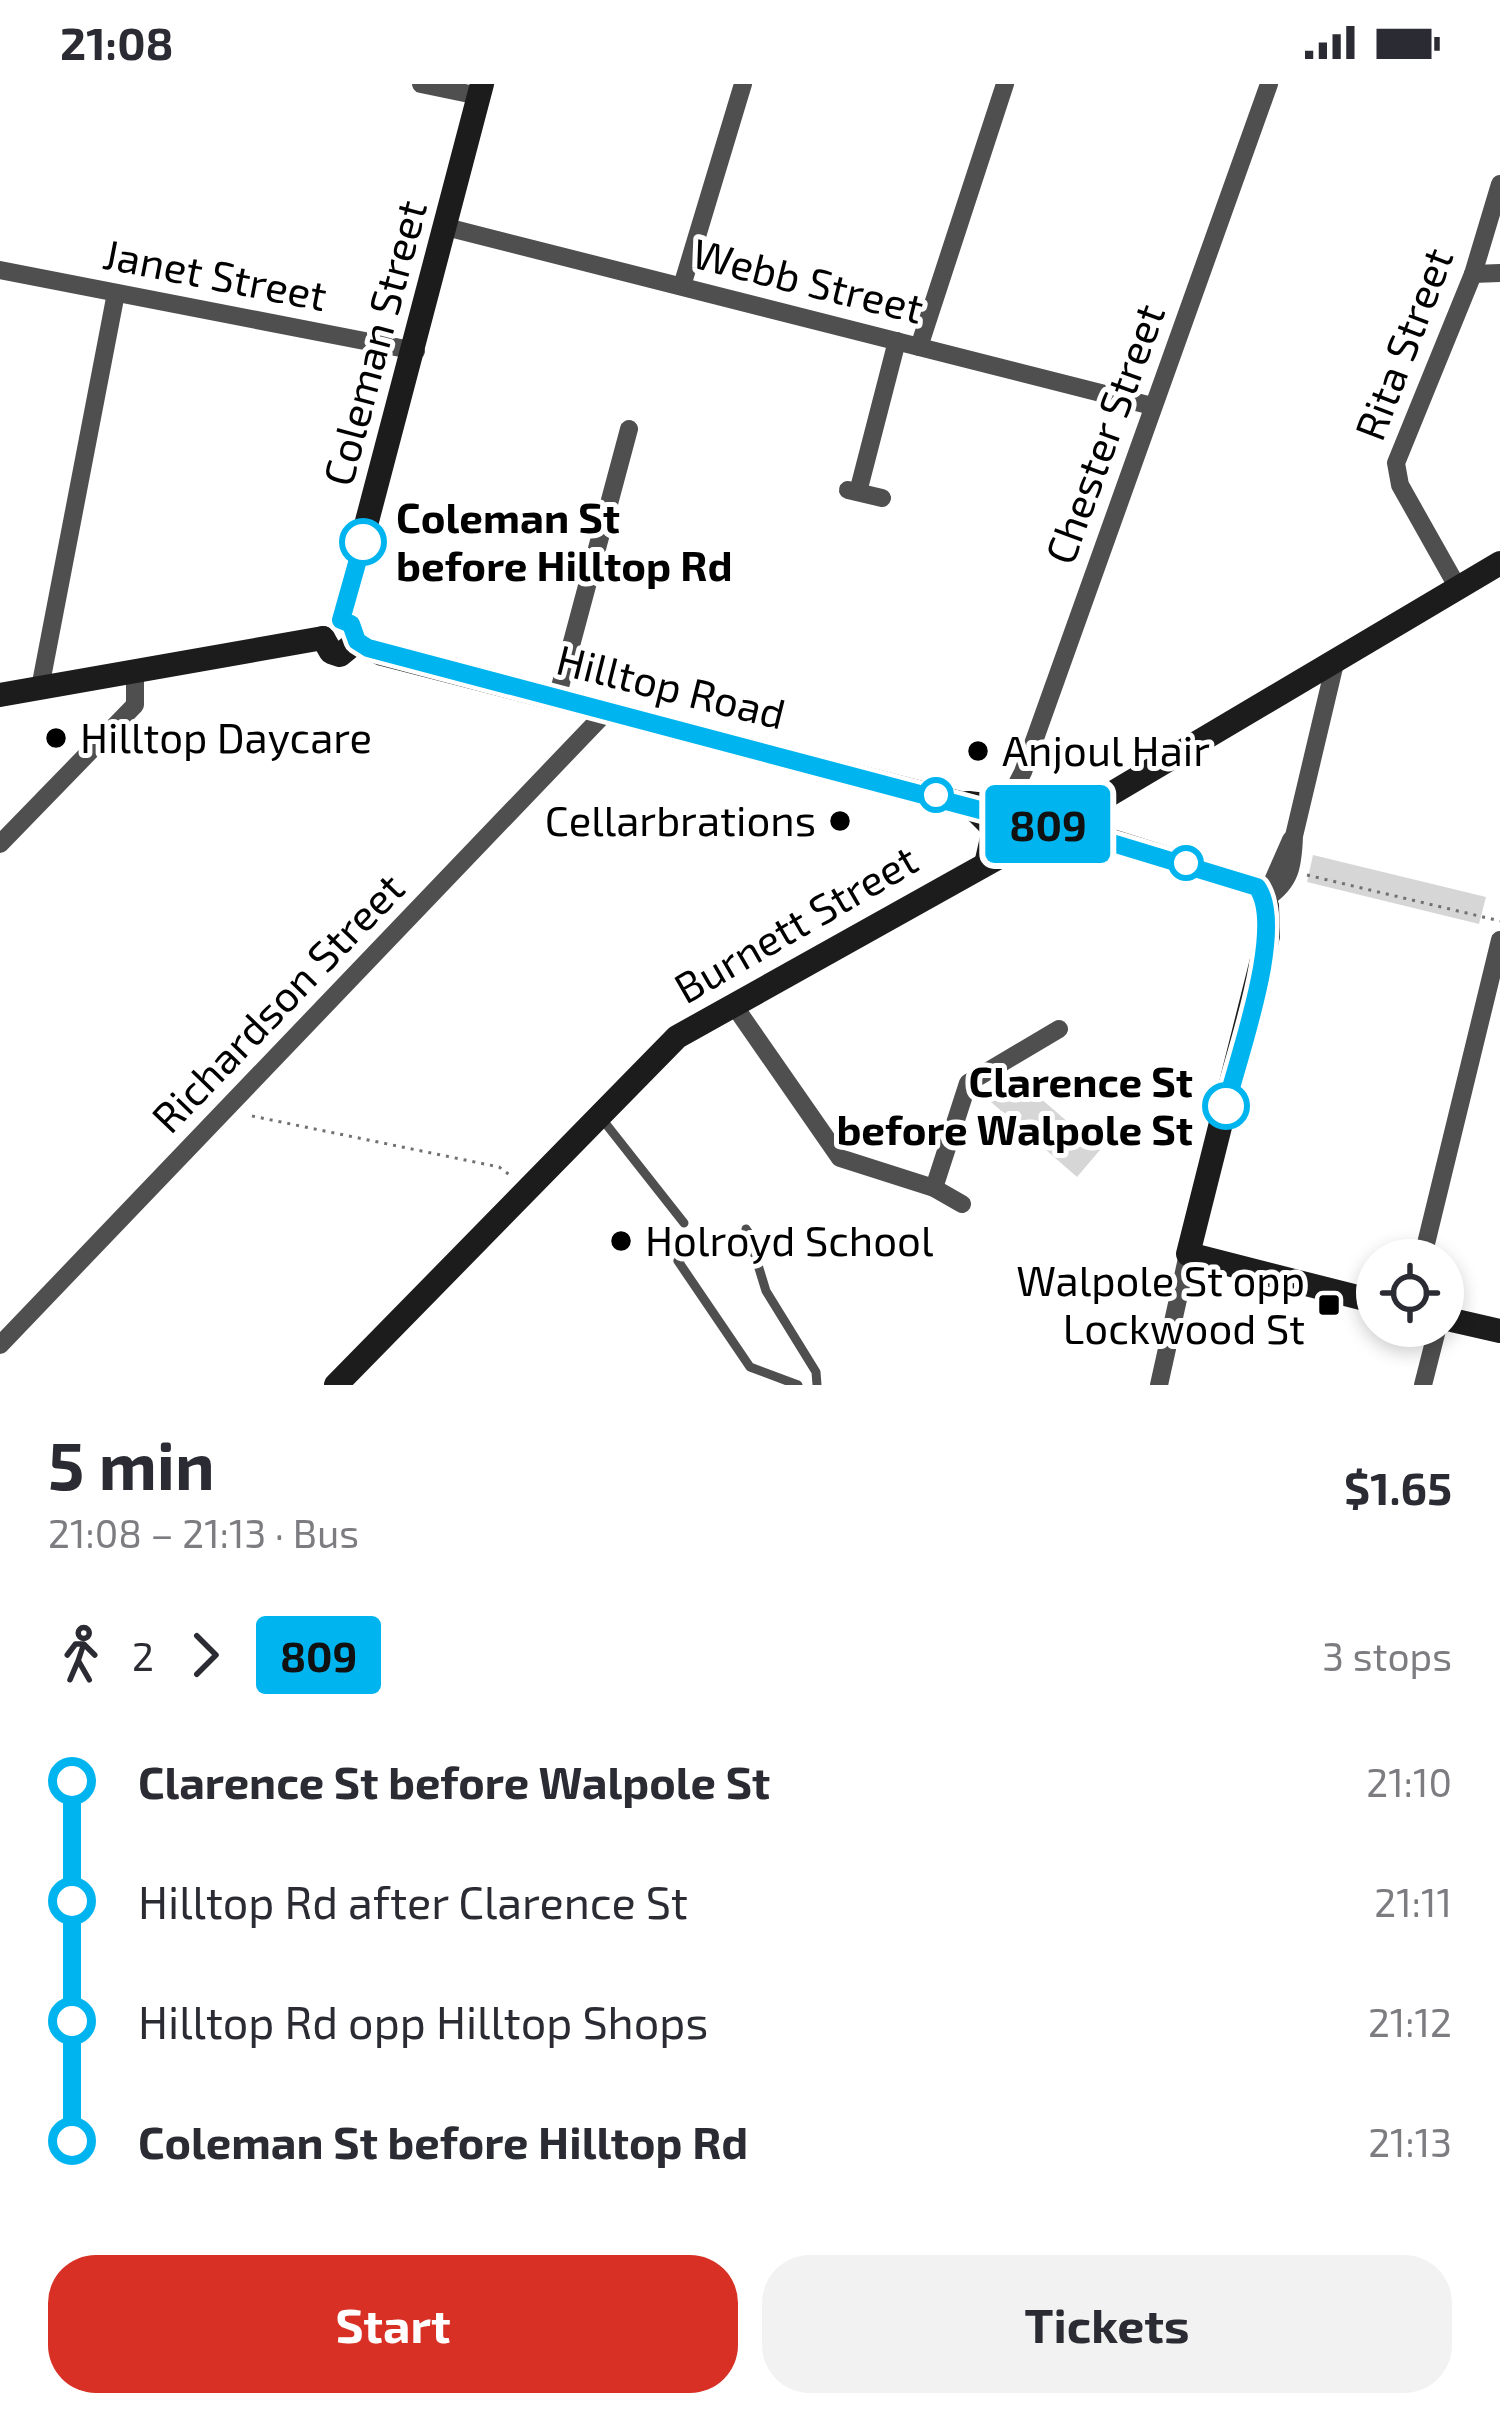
<!DOCTYPE html>
<meta charset="utf-8">
<style>
:root{--surface:#fff;--page:#f2f2f3;--text:#2b2b33;--muted:#7c7c81;--accent:#d93025}
body{margin:0;font-family:"Exo 2",sans-serif;background:var(--page);color:var(--text);height:100vh;display:flex;flex-direction:column;font-size:45px;white-space:nowrap}
*{box-sizing:border-box;margin:0}
p{font-size:39px;color:var(--muted)}
.icon{flex:none;width:66px;height:66px;fill:none;stroke:currentColor;stroke-width:2;stroke-linecap:round;stroke-linejoin:round}
.map{position:relative;height:1301px;overflow:hidden}
.panel{display:flex;flex-direction:column;background:var(--surface);flex:1}
.panel>*{flex:none}
.badge{padding:0 24px;border-radius:9px;font-size:42px;line-height:78px}
.fabs{position:absolute;left:1356px;top:1155px;display:grid;gap:24px}
.fabs a{display:grid;place-items:center;width:108px;height:108px;border-radius:50%;background:var(--surface);box-shadow:0 6px 18px #0003;font-size:60px}
.map>.badge{position:absolute;translate:-50% -50%;box-shadow:0 0 0 6px #fff}
.legs{display:flex;align-items:center;gap:18px;height:132px;padding:0 48px;font-size:39px}
.legs p{margin-inline-start:auto}
.overview{display:flex;align-items:center;justify-content:space-between;height:204px;padding:0 48px}
h1{font-size:66px;font-weight:700;line-height:90px}
.cta{display:flex;gap:24px;margin-top:auto;padding:24px 48px}
.cta a{flex:1;height:138px;border-radius:48px;background:var(--accent);color:#fff;font-size:48px;font-weight:700;line-height:138px;text-align:center}
.cta a+a{background:var(--page);color:var(--text)}
ul{padding:0 48px;list-style:none}
li{display:flex;align-items:center;gap:42px;height:120px;font-size:45px}
li i{display:grid;place-items:center;width:18px;height:100%;margin:0 15px;background:currentColor}
li i::after{content:'';width:30px;height:30px;margin:-15px;border:9px solid;border-radius:50%;background:var(--surface)}
li p{margin-inline-start:auto}
li:first-child i{background:linear-gradient(#0000 50%,currentColor 0)}
li:last-child i{background:linear-gradient(currentColor 50%,#0000 0)}
.status{display:flex;justify-content:space-between;align-items:center;height:84px;padding:0 60px;background:var(--surface);direction:ltr}
.status svg{height:33px;fill:currentColor}
.map>svg:first-child{display:block}
.green{fill:#d6d6d6}
.lines{fill:none;stroke-linecap:round;stroke-linejoin:round}
.path{stroke:#717171;stroke-width:3;stroke-dasharray:3 6;stroke-linecap:butt}
.lane{stroke:#4f4f4f;stroke-width:9}
.street{stroke:#4f4f4f;stroke-width:18}
.secondary{stroke:#1c1c1c;stroke-width:24}
.line-1-casing{stroke:#fff;stroke-width:27}
.line-1{stroke:#00b5ef;stroke-width:18}
.stop-1-dot{fill:#fff;stroke:#00b5ef;stroke-width:6}
.poi-dot{fill:#000;stroke:#fff;stroke-width:4.5}
.labels{text-anchor:middle;stroke-width:10;stroke-linejoin:round;paint-order:stroke}
.street-label{font-size:42px;fill:#000;stroke:#fff}
.stop-label{font-size:42px;font-weight:bold;fill:#000;stroke:#fff;text-anchor:start}
.poi-label{font-size:42px;fill:#000;stroke:#fff;text-anchor:start}
</style>
<div class="status"><b>21:08</b><svg viewBox="0 0 49 12"><path d="M0 12V9h3v3zM5 12V6h3v6zM10 12V3h3v9zM15 12V0h3v12zM26 1h20v11H26zM47 4h2v5h-2z"/></svg></div>
<div class="map">
<svg width="1500" height="1301" viewBox="0 0 1500 1301">
<rect width="100%" height="100%" fill="#fff"/>
<g class="green">
<polygon points="1313,771 1486,813 1479,840 1307,798"/>
<polygon points="1016,993 1100,1066 1077,1093 983,1011"/>
</g>
<g class="lines">
<g class="path">
<polyline points="1307,791 1500,837"/>
<polyline points="252,1032 499,1083 511,1092"/>
</g>
<g class="lane">
<polyline points="602,1035 684,1139"/>
<polyline points="746,1145 758,1162 754,1168 766,1207 816,1288 817,1301"/>
<polyline points="688,1169 678,1177 750,1283 798,1301"/>
</g>
<g class="street">
<polyline points="421,0 479,12"/>
<polyline points="446,143 1152,322"/>
<polyline points="0,186 416,267"/>
<polyline points="1473,190 1500,189"/>
<polyline points="682,202 743,0"/>
<polyline points="919,263 1005,0"/>
<polyline points="848,406 882,414"/>
<polyline points="858,408 897,257"/>
<polyline points="1458,504 1400,401 1396,379 1473,190 1500,100"/>
<polyline points="40,604 116,209"/>
<polyline points="557,614 629,345"/>
<polyline points="1005,723 1023,688 1269,0"/>
<polyline points="0,760 135,621 135,589"/>
<path d="M1265,815c26,-16 28,-34 29,-63l42,-177"/>
<polyline points="1265,815 1291,756"/>
<polyline points="733,920 840,1074 934,1104 962,1120"/>
<polyline points="934,1104 968,999 1059,945"/>
<polyline points="1422,1176 1500,856"/>
<polyline points="0,1261 608,626"/>
<polyline points="1159,1301 1188,1170"/>
<polyline points="1423,1301 1438,1242"/>
</g>
<g class="secondary">
<polyline points="341,536 482,0"/>
<polyline points="323,554 331,568 340,571 357,557"/>
<polyline points="357,557 382,570 980,724"/>
<polyline points="0,611 323,554"/>
<polyline points="968,719 1005,723 1257,803 1267,822 1268,852 1188,1170 1377,1218"/>
<polyline points="968,719 994,745 987,776"/>
<polyline points="1443,1234 1500,1247"/>
<polyline points="336,1301 677,953 1087,724 1500,479"/>
</g>
</g>
<g class="lines">
<defs>
<path id="line-1" d="M363,458l-22,78 10,4 6,17 11,7 650,172 35,5 204,62c29,40 -19,170 -31,219"/>
</defs>
<use href="#line-1" class="line-1-casing"/>
<use href="#line-1" class="line-1"/>
</g>
<g class="stop-1-dot">
<circle cx="363" cy="458" r="21"/>
<circle cx="936" cy="711" r="15"/>
<circle cx="1186" cy="779" r="15"/>
<circle cx="1226" cy="1022" r="21"/>
</g>
<g class="poi-dot">
<circle cx="56" cy="654" r="12"/>
<circle cx="978" cy="667" r="12"/>
<circle cx="840" cy="737" r="12"/>
<circle cx="621" cy="1157" r="12"/>
<rect x="1317" y="1209" width="24" height="24" rx="6"/>
</g>
<g class="labels">
<g class="street-label">
<text transform="translate(215 191) rotate(11)" y="15">Janet Street</text>
<text transform="translate(808 197) rotate(14)" y="15">Webb Street</text>
<text transform="translate(375 259) rotate(-75)" y="15">Coleman Street</text>
<text transform="translate(1404 260) rotate(-69)" y="15">Rita Street</text>
<text transform="translate(1105 350) rotate(-70)" y="15">Chester Street</text>
<text transform="translate(671 603) rotate(14)" y="15">Hilltop Road</text>
<text transform="translate(796 840) rotate(-30)" y="15">Burnett Street</text>
<text transform="translate(278 919) rotate(-46)" y="15">Richardson Street</text>
</g>
<g class="stop-label">
<text x="396" y="449">Coleman St<tspan x="396" dy="48">before Hilltop Rd</tspan></text>
<text x="1193" y="1013" text-anchor="end">Clarence St<tspan x="1193" dy="48">before Walpole St</tspan></text>
</g>
<g class="poi-label">
<text x="80" y="669">Hilltop Daycare</text>
<text x="1002" y="682">Anjoul Hair</text>
<text x="816" y="752" text-anchor="end">Cellarbrations</text>
<text x="645" y="1172">Holroyd School</text>
<text x="1305" y="1212" text-anchor="end">Walpole St opp<tspan x="1305" dy="48">Lockwood St</tspan></text>
</g>
</g>
</svg>
<div class="fabs">
<a><svg class="icon" aria-label="locate" viewBox="0 0 24 24"><circle cx="12" cy="12" r="6"/><path d="M12 2v4M12 18v4M2 12h4M18 12h4"/></svg></a>
</div>
<b class="badge" style="left:1048px;top:740px;background:#00b5ef;color:#111">809</b>
</div>
<section class="panel">
<div class="overview"><div><h1>5 min</h1><p>21:08 – 21:13 · Bus</p></div><b>$1.65</b></div>
<div class="legs"><svg class="icon" aria-label="walk" viewBox="0 0 24 24"><circle cx="13" cy="4" r="2"/><path d="M13 8l-2 6 4 7M11 14l-3 7M7 12l3-4h3l4 4"/></svg>2<svg class="icon" aria-label="forward" viewBox="0 0 24 24"><path d="M9 5l7 7-7 7"/></svg><b class="badge" style="background:#00b5ef;color:#111">809</b><p>3 stops</p></div>
<ul>
<li><i style="color:#00b5ef"></i><b>Clarence St before Walpole St</b><p>21:10</p></li>
<li><i style="color:#00b5ef"></i><span>Hilltop Rd after Clarence St</span><p>21:11</p></li>
<li><i style="color:#00b5ef"></i><span>Hilltop Rd opp Hilltop Shops</span><p>21:12</p></li>
<li><i style="color:#00b5ef"></i><b>Coleman St before Hilltop Rd</b><p>21:13</p></li>
</ul>
<div class="cta"><a>Start</a><a>Tickets</a></div>
</section>
